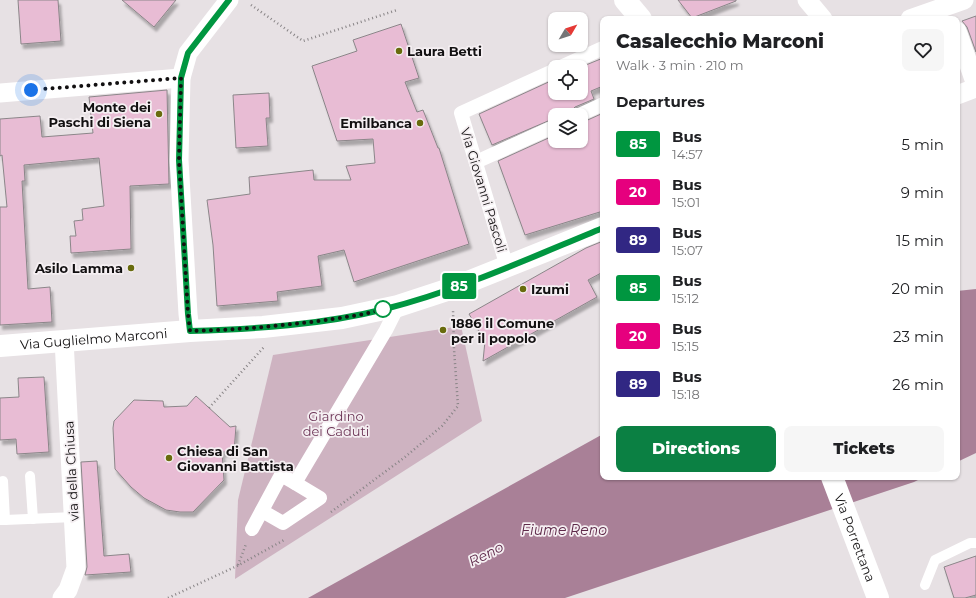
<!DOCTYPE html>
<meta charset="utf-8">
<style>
:root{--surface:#fff;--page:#f6f6f6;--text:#202124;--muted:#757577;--accent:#0b8043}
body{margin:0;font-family:Montserrat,sans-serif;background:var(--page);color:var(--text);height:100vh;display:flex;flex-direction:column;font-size:15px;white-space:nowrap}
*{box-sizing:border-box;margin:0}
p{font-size:13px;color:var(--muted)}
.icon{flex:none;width:22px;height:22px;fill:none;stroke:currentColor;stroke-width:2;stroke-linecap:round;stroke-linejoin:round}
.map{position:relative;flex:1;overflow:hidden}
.side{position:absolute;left:600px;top:16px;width:360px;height:464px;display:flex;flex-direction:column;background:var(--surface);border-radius:8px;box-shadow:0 1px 3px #0004}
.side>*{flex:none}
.badge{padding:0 8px;border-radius:3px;font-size:14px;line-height:26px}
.needle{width:26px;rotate:51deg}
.fabs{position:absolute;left:548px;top:12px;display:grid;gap:8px}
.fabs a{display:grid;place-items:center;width:40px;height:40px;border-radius:8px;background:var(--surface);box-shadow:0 1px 3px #0004;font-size:20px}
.you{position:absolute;width:20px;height:20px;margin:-10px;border:3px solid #fff;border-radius:50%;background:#1a73e8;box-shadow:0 0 0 6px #1a73e833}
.map>.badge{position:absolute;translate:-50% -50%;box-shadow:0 0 0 2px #fff}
h2{padding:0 16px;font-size:15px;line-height:36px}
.round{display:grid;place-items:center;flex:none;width:42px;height:42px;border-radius:8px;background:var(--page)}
.headline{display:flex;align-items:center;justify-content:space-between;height:68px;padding:0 16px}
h1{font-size:19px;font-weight:800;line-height:30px}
.action{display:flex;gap:8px;margin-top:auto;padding:8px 16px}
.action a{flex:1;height:46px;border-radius:8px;background:var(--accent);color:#fff;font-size:16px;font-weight:800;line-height:46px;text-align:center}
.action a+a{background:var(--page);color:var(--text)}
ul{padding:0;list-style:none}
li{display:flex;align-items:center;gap:12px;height:48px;padding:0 16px}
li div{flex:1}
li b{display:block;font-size:15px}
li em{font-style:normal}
li .badge{min-width:44px;font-weight:700;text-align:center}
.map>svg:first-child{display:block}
.green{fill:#ceb3c1}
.water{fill:#a98097}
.building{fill:#e8bcd4;stroke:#8b8689;filter:url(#shadow)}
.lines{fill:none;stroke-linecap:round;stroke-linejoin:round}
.path{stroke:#888486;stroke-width:2.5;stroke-dasharray:1 3;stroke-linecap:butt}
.service{stroke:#fff;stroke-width:10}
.pedestrian{stroke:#fff;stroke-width:14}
.minor{stroke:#fff;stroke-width:19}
.secondary{stroke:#fff;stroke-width:22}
.primary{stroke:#fff;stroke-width:22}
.line-casing{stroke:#fff;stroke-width:9}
.line{stroke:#009640;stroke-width:6}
.walk{stroke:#121011;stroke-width:4;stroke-dasharray:0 7.2}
.poi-dot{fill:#686b0d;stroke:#f5eff2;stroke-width:1.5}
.stop-dot{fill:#fff;stroke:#009640;stroke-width:2}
.labels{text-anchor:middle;stroke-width:3.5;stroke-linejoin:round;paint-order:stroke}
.poi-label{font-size:13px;font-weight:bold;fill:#121011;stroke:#f5eff2;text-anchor:start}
.street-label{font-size:13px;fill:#121011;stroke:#f5eff2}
.park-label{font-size:13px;fill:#6d3657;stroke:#f5eff2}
.water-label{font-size:14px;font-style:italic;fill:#5e2949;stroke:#f5eff2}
</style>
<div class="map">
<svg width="976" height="598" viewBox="0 0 976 598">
<defs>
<filter id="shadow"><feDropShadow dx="2.5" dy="4.5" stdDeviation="1" flood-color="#0004"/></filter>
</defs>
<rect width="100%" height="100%" fill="#e7e1e4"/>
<polygon class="green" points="461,326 482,421 235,579 238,500 273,355"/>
<g class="water">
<polygon points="976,289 976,453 957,462 957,291"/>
<polygon points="603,434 603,477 924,477 914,482 565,598 308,598"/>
</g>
<g class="building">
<polygon points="18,0 58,0 61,41 21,44"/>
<polygon points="122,0 176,0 154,27"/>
<polygon points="678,0 736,0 736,1 692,18"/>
<polygon points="976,16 976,52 967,27 962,21"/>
<polygon points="401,24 419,78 405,82 417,112 423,110 438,148 439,148 469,244 354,282 344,250 318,256 322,286 277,292 278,301 217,306 213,245 207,200 250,194 249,177 313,170 314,180 351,180 346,166 375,163 373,139 337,141 312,66 357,51 353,40"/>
<polygon points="603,58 603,86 591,91 594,99 575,107 572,110 571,115 555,115 555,118 492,145 479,114 555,79 555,93 581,93 581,67"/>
<polygon points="167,90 169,184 130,186 131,249 71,253 70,236 76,236 74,221 83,220 82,209 104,206 99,158 24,165 25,181 22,181 28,289 50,287 52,322 0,325 0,207 7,207 2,155 0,156 0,119 40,116 42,137 93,133 89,97"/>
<polygon points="269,93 270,118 266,118 268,146 236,148 233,95"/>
<polygon points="601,114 603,120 603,211 525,235 498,161 555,135 555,141 581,141 581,123"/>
<polygon points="603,241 603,272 588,280 597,297 483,361 485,341 469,314 586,248"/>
<polygon points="44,377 49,452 17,454 16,439 0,440 0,398 19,397 18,378"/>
<polygon points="196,396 230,427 236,426 234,452 222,452 224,480 193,512 180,512 166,510 144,498 131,487 115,469 113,428 114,421 134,400 163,401 164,407 187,406"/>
<polygon points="97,461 104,556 129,554 131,572 85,575 87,567 81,462"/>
<polygon points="976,556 976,595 965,598 954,598 944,567"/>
</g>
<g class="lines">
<g class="path">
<polyline points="251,5 303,41 397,10"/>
<polyline points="209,408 264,347"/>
<polyline points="331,512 405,457 442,426 458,406 454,349 453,309"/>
<polyline points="238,565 246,544"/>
<polyline points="168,598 237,566 284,540"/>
</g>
<g class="service">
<polyline points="30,476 33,519"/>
<polyline points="0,482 3,481 5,520 0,520"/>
<polyline points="5,520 74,517"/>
<polyline points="925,585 935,560 970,543 976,543"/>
</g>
<g class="pedestrian">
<polyline points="561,67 603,48"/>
<polyline points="579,115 603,104"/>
<polyline points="476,162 555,126"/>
<polyline points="507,267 461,113 555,70"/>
<polyline points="262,511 283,523 320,498 295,483"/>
<polyline points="252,529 281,475 295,483 386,330 398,306"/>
</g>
<g class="minor">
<polyline points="807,0 823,19"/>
<polyline points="910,19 964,0"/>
<polyline points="957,31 976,85"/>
<polyline points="0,93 181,78"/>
<polyline points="957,95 976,88"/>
<polyline points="190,331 188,314 179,160 181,78 188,53 229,0"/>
<polyline points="62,598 68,590 76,568 64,340"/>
</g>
<path class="secondary" id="s1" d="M0,346l190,-15 73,-4 79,-9 56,-12 55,-18 150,-60"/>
<g class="primary">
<polyline points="625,0 641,19"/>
<path id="s2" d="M832,477l46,121"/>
</g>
</g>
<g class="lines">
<defs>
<path id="line" d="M229,0l-41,53 -7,25 -2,82 9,154 2,17c65,-2 132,-6 195,-22 75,-19 147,-52 218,-81"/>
</defs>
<use href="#line" class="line-casing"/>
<use href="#line" class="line"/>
<path class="walk" d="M31,90l150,-12 -2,82 9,154 2,17c46,-1 91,-5 136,-11 18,-3 40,-5 57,-11"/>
</g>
<g class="poi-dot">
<circle cx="399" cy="51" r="4"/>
<circle cx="159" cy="114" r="4"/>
<circle cx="420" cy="123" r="4"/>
<circle cx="131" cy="268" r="4"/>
<circle cx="523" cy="289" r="4"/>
<circle cx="443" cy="330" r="4"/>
<circle cx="169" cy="458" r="4"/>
</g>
<circle class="stop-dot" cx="383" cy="309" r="8"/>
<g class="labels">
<g class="poi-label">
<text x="407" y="56">Laura Betti</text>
<text x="151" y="112" text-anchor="end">Monte dei<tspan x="151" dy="15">Paschi di Siena</tspan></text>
<text x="412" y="128" text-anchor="end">Emilbanca</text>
<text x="123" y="273" text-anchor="end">Asilo Lamma</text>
<text x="531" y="294">Izumi</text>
<text x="451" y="328">1886 il Comune<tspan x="451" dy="15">per il popolo</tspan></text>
<text x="177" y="456">Chiesa di San<tspan x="177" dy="15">Giovanni Battista</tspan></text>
</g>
<g class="street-label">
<text transform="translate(484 190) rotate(73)" y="5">Via Giovanni Pascoli</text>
<text dy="5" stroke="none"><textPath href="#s1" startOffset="94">Via Guglielmo Marconi</textPath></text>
<text transform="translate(71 471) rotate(-93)" y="5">via della Chiusa</text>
<text dy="5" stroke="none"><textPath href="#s2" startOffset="65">Via Porrettana</textPath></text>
</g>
<g class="park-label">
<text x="336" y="421">Giardino<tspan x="336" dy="15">dei Caduti</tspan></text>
</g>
<g class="water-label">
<text x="564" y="535">Fiume Reno</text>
<text transform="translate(486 554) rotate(-27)" y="5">Reno</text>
</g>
</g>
</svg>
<div class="fabs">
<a><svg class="needle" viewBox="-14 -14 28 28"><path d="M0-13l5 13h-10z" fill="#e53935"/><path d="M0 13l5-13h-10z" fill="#757577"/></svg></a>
<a><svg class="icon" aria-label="locate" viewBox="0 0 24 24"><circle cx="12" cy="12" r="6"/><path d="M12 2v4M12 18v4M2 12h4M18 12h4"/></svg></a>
<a><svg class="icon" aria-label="layers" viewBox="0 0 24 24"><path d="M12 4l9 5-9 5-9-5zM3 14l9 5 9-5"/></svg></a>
</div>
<div class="you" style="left:31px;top:90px"></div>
<b class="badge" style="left:459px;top:286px;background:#009640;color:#fff">85</b>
<section class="side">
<div class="headline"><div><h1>Casalecchio Marconi</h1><p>Walk · 3 min · 210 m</p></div><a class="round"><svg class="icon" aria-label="heart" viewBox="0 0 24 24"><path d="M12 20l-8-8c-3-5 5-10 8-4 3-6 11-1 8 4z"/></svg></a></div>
<h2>Departures</h2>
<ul>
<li><span class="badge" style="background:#009640;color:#fff">85</span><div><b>Bus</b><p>14:57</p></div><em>5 min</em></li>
<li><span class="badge" style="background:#e6007e;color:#fff">20</span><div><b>Bus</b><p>15:01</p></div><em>9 min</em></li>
<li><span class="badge" style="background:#312783;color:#fff">89</span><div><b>Bus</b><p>15:07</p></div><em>15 min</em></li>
<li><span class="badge" style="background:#009640;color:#fff">85</span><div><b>Bus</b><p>15:12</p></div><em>20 min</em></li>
<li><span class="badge" style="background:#e6007e;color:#fff">20</span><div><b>Bus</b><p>15:15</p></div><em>23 min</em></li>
<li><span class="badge" style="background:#312783;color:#fff">89</span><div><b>Bus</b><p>15:18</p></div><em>26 min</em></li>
</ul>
<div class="action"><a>Directions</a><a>Tickets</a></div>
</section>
</div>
